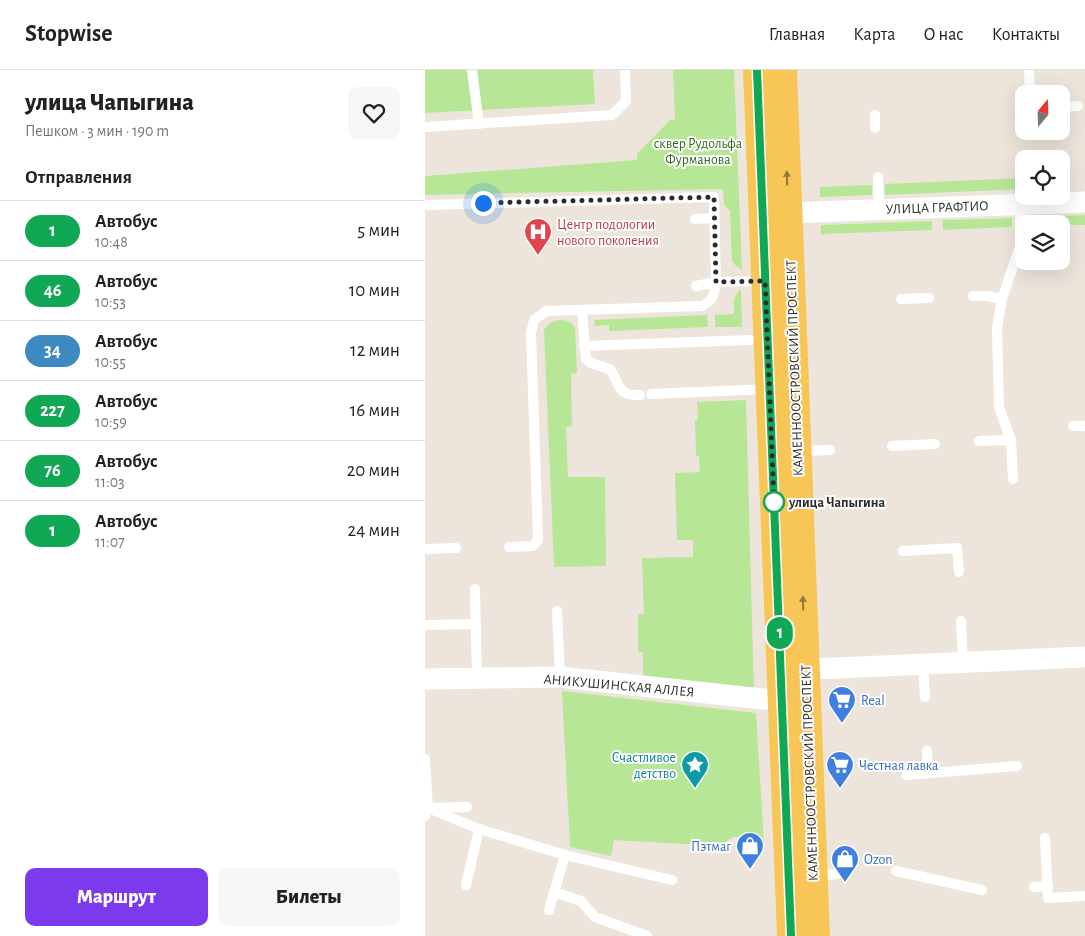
<!DOCTYPE html>
<html lang="ru">
<meta charset="utf-8">
<style>
:root{--surface:#fff;--page:#f6f6f6;--text:#222;--muted:#767676;--line:#e0e0e0;--accent:#7c3aed}
body{margin:0;font-family:"Alegreya Sans",sans-serif;background:var(--page);color:var(--text);height:100vh;display:flex;flex-direction:column;font-size:19px;white-space:nowrap}
*{box-sizing:border-box;margin:0}
p{font-size:16px;color:var(--muted)}
.icon{flex:none;width:28px;height:28px;fill:none;stroke:currentColor;stroke-width:2;stroke-linecap:round;stroke-linejoin:round}
.map{position:relative;flex:1;overflow:hidden}
.panel{display:flex;flex-direction:column;background:var(--surface);width:425px}
.panel>*{flex:none}
.badge{padding:0 10px;border-radius:16px;font-size:18px;line-height:32px}
.needle{width:32px;rotate:19deg}
.buttons{position:absolute;left:590px;top:15px;display:grid;gap:10px}
.buttons a{display:grid;place-items:center;width:55px;height:55px;border-radius:10px;background:var(--surface);box-shadow:0 5px 20px #0002;font-size:25px}
.you{position:absolute;width:25px;height:25px;margin:-12px;border:4px solid #fff;border-radius:50%;background:#1a73e8;box-shadow:0 0 0 8px #1a73e833}
.map>.badge{position:absolute;translate:-50% -50%;box-shadow:0 0 0 2px #fff}
h2{padding:0 25px;font-size:19px;line-height:45px}
.round{display:grid;place-items:center;flex:none;width:52px;height:52px;border-radius:10px;background:var(--page)}
.headline{display:flex;align-items:center;justify-content:space-between;height:85px;padding:0 25px}
h1{font-size:24px;font-weight:800;line-height:38px}
.action{display:flex;gap:10px;margin-top:auto;padding:10px 25px}
.action a{flex:1;height:58px;border-radius:10px;background:var(--accent);color:#fff;font-size:20px;font-weight:800;line-height:58px;text-align:center}
.action a+a{background:var(--page);color:var(--text)}
ul{padding:0;list-style:none}
li{display:flex;align-items:center;gap:15px;height:60px;padding:0 25px;border-top:1px solid var(--line)}
li div{flex:1}
li b{display:block;font-size:19px}
li em{font-style:normal}
li .badge{min-width:55px;font-weight:700;text-align:center}
header{display:flex;align-items:center;gap:30px;box-sizing:border-box;height:70px;padding:0 25px;background:var(--surface);border-bottom:1px solid var(--line)}
header strong{font-size:24px}
nav{display:flex;gap:28px;margin-inline-start:auto;font-size:18px}
main{display:flex;flex:1;min-height:0}
.map>svg:first-child{display:block}
.green{fill:#b7e796}
.lines{fill:none;stroke-linecap:round;stroke-linejoin:round}
.lane{stroke:#fff;stroke-width:10}
.street{stroke:#fff;stroke-width:21}
.primary{stroke:#f8c657;stroke-width:28}
.oneway{fill:#927841}
.line-casing{stroke:#fff;stroke-width:11}
.line{stroke:#10a855;stroke-width:8}
.walk{stroke:#2b2b2b;stroke-width:5;stroke-dasharray:0 9}
.stop-dot{fill:#fff;stroke:#10a855;stroke-width:2.5}
.labels{text-anchor:middle;stroke-width:4;stroke-linejoin:round;paint-order:stroke}
.park-label{font-size:14px;fill:#2e6c16;stroke:#fff}
.street-label{font-size:14px;fill:#2b2b2b;stroke:#fff}
.health-label{font-size:14px;fill:#be3a42;stroke:#fff;text-anchor:start}
.stop-label{font-size:14px;font-weight:bold;fill:#2b2b2b;stroke:#fff;text-anchor:start}
.shop-label{font-size:14px;fill:#366cbe;stroke:#fff;text-anchor:start}
.culture-label{font-size:14px;fill:#0d838f;stroke:#fff;text-anchor:end}
</style>
<header>
<strong>Stopwise</strong>
<nav><a>Главная</a><a>Карта</a><a>О нас</a><a>Контакты</a></nav>
</header>
<main>
<section class="panel">
<div class="headline"><div><h1>улица Чапыгина</h1><p>Пешком · 3 мин · 190 m</p></div><a class="round"><svg class="icon" aria-label="heart" viewBox="0 0 24 24"><path d="M12 20l-8-8c-3-5 5-10 8-4 3-6 11-1 8 4z"/></svg></a></div>
<h2>Отправления</h2>
<ul>
<li><span class="badge" style="background:#10a855;color:#fff">1</span><div><b>Автобус</b><p>10:48</p></div><em>5 мин</em></li>
<li><span class="badge" style="background:#10a855;color:#fff">46</span><div><b>Автобус</b><p>10:53</p></div><em>10 мин</em></li>
<li><span class="badge" style="background:#3d8ac2;color:#fff">34</span><div><b>Автобус</b><p>10:55</p></div><em>12 мин</em></li>
<li><span class="badge" style="background:#10a855;color:#fff">227</span><div><b>Автобус</b><p>10:59</p></div><em>16 мин</em></li>
<li><span class="badge" style="background:#10a855;color:#fff">76</span><div><b>Автобус</b><p>11:03</p></div><em>20 мин</em></li>
<li><span class="badge" style="background:#10a855;color:#fff">1</span><div><b>Автобус</b><p>11:07</p></div><em>24 мин</em></li>
</ul>
<div class="action"><a>Маршрут</a><a>Билеты</a></div>
</section>
<div class="map">
<svg width="660" height="866" viewBox="0 0 660 866">
<rect width="100%" height="100%" fill="#ede5dc"/>
<g class="green">
<polygon points="0,0 168,0 170,34 0,43"/>
<polygon points="248,0 309,0 317,200 311,196 307,191 305,141 299,135 298,119 0,125 0,106 212,90 212,84 245,50 250,50"/>
<polygon points="599,108 599,119 460,125 460,114"/>
<polygon points="447,115 447,125 395,127 395,117"/>
<polygon points="660,145 660,155 603,154 603,147"/>
<polygon points="587,148 587,157 518,160 518,150"/>
<polygon points="507,151 507,160 396,164 396,155"/>
<path d="M316,219l1,38h-27v-12l19,-1c0,-10 -2,-18 7,-25z"/>
<polygon points="282,245 283,257 184,261 184,255 170,256 169,250"/>
<path d="M134,250c8,0 12,1 16,8l2,45 -6,1 1,52 -6,1 2,50h37l1,89 -52,1 -10,-237c4,-7 7,-8 15,-10z"/>
<polygon points="321,330 329,623 218,609 218,582 213,582 213,544 219,544 217,488 268,487 268,470 252,470 250,403 275,402 274,387 271,385 270,351 273,348 272,332"/>
<path d="M137,621l194,22 8,131 -12,1c-8,-10 -21,-12 -28,1h-6l-104,-6 -3,16 -41,-9z"/>
</g>
<g class="lines">
<g class="lane">
<polyline points="47,0 54,54"/>
<polyline points="604,0 605,24"/>
<polyline points="636,37 653,36"/>
<polyline points="450,45 450,58"/>
<polyline points="0,57 187,45 201,31 200,0"/>
<polyline points="453,107 454,140"/>
<path d="M0,135l289,-8 2,85c-2,13 -2,18 -14,24l-156,5 -12,9 -3,13 7,207 -5,6 -24,1"/>
<polyline points="270,149 289,148"/>
<polyline points="601,191 602,195"/>
<polyline points="271,216 291,212 339,211"/>
<polyline points="548,226 562,226 577,229"/>
<polyline points="476,229 504,228"/>
<path d="M157,240l4,49 5,4 19,6c11,16 6,27 30,26"/>
<polyline points="159,276 325,270"/>
<polyline points="226,324 344,319"/>
<polyline points="648,356 660,356"/>
<polyline points="554,371 586,370"/>
<polyline points="467,376 510,374"/>
<polyline points="374,381 405,380"/>
<polyline points="588,409 586,370 574,337 572,258 577,229 596,173 594,134"/>
<polyline points="0,479 31,478"/>
<polyline points="478,481 532,478 534,502"/>
<polyline points="50,519 52,609"/>
<polyline points="132,541 135,607"/>
<polyline points="536,551 538,592"/>
<polyline points="0,555 51,554"/>
<polyline points="498,594 500,627"/>
<polyline points="502,681 503,703"/>
<polyline points="0,689 3,738 54,759 140,785 247,810"/>
<polyline points="481,705 592,696"/>
<polyline points="0,746 3,738 42,737"/>
<polyline points="620,768 623,828 660,826"/>
<polyline points="471,801 557,820"/>
<polyline points="391,806 412,804"/>
<polyline points="41,815 54,759"/>
<polyline points="609,817 623,816"/>
<polyline points="129,822 156,831 170,847 222,866"/>
<polyline points="124,840 140,785"/>
</g>
<g class="street">
<polyline points="363,143 660,132"/>
<polyline points="366,600 660,587"/>
<polyline points="0,609 135,607 337,629 357,629"/>
</g>
<g class="primary">
<polyline points="332,0 366,866"/>
<polyline points="358,0 391,866"/>
</g>
</g>
<defs><path id="oneway-solid" d="M-6-.8H1V-3.2L6.5 0L1 3.2V.8H-6Z" transform="scale(1.25)"/></defs>
<g class="oneway">
<use href="#oneway-solid" transform="translate(362 108) rotate(-92)"/>
<use href="#oneway-solid" transform="translate(378 533) rotate(-92)"/>
</g>
<g class="lines">
<defs>
<polyline id="line" points="332,0 366,866"/>
</defs>
<use href="#line" class="line-casing"/>
<use href="#line" class="line"/>
<polyline class="walk" points="58,133 289,127 291,212 340,211 349,432"/>
</g>
<defs>
<symbol id="hospital-pin" viewBox="-11 -11 22 30"><path d="M0 17L-7.5 6A9.5 9.5 0 1 1 7.5 6Z" fill="#e0444e" stroke="#fff"/><path d="M-5-5h3v3.5h4V-5h3V5h-3V1.5h-4V5h-3Z" fill="#fff"/></symbol>
<symbol id="supermarket-pin" viewBox="-11 -11 22 30"><path d="M0 17L-7.5 6A9.5 9.5 0 1 1 7.5 6Z" fill="#3f7fe0" stroke="#fff"/><path d="M-6-5.5h2.5l.6 2H6L4.5 2H-2.5L-4.4-4H-6ZM-1.5 3.2a1.3 1.3 0 1 0 .1 0ZM3 3.2a1.3 1.3 0 1 0 .1 0Z" fill="#fff"/></symbol>
<symbol id="sight-pin" viewBox="-11 -11 22 30"><path d="M0 17L-7.5 6A9.5 9.5 0 1 1 7.5 6Z" fill="#0f9aa8" stroke="#fff"/><path d="M0-6L1.8-2.2L6-1.7L2.9 1.2L3.7 5.4L0 3.3L-3.7 5.4L-2.9 1.2L-6-1.7L-1.8-2.2Z" fill="#fff"/></symbol>
<symbol id="shop-pin" viewBox="-11 -11 22 30"><path d="M0 17L-7.5 6A9.5 9.5 0 1 1 7.5 6Z" fill="#3f7fe0" stroke="#fff"/><path d="M-5-2.5h2.3a2.7 3.5 0 0 1 5.4 0H5L5.5 6h-11ZM-1.5-2.5h3a1.5 2.3 0 0 0-3 0Z" fill="#fff"/></symbol>
</defs>
<g fill-rule="evenodd">
<use href="#hospital-pin" x="97" y="146" width="32" height="43"/>
<use href="#supermarket-pin" x="401" y="614" width="32" height="43"/>
<use href="#sight-pin" x="254" y="679" width="32" height="43"/>
<use href="#supermarket-pin" x="399" y="679" width="32" height="43"/>
<use href="#shop-pin" x="309" y="760" width="32" height="43"/>
<use href="#shop-pin" x="404" y="773" width="32" height="43"/>
</g>
<circle class="stop-dot" cx="349" cy="432" r="10"/>
<g class="labels">
<g class="park-label">
<text x="273" y="78">сквер Рудольфа<tspan x="273" dy="16">Фурманова</tspan></text>
</g>
<g class="street-label">
<text transform="translate(512 137) rotate(-2)" y="5">УЛИЦА ГРАФТИО</text>
<text transform="translate(369 298) rotate(-92)" y="5">КАМЕННООСТРОВСКИЙ ПРОСПЕКТ</text>
<text transform="translate(194 615) rotate(5)" y="5">АНИКУШИНСКАЯ АЛЛЕЯ</text>
<text transform="translate(384 703) rotate(-92)" y="5">КАМЕННООСТРОВСКИЙ ПРОСПЕКТ</text>
</g>
<g class="health-label">
<text x="132" y="159">Центр подологии<tspan x="132" dy="16">нового поколения</tspan></text>
</g>
<g class="stop-label">
<text x="364" y="437">улица Чапыгина</text>
</g>
<g class="shop-label">
<text x="436" y="635">Real</text>
<text x="434" y="700">Честная лавка</text>
<text x="306" y="781" text-anchor="end">Пэтмаг</text>
<text x="439" y="794">Ozon</text>
</g>
<g class="culture-label">
<text x="251" y="692">Счастливое<tspan x="251" dy="16">детство</tspan></text>
</g>
</g>
</svg>
<div class="buttons">
<a><svg class="needle" viewBox="-14 -14 28 28"><path d="M0-13l5 13h-10z" fill="#e53935"/><path d="M0 13l5-13h-10z" fill="#767676"/></svg></a>
<a><svg class="icon" aria-label="locate" viewBox="0 0 24 24"><circle cx="12" cy="12" r="6"/><path d="M12 2v4M12 18v4M2 12h4M18 12h4"/></svg></a>
<a><svg class="icon" aria-label="layers" viewBox="0 0 24 24"><path d="M12 4l9 5-9 5-9-5zM3 14l9 5 9-5"/></svg></a>
</div>
<div class="you" style="left:58px;top:133px"></div>
<b class="badge" style="left:355px;top:563px;background:#10a855;color:#fff">1</b>
</div>
</main>
